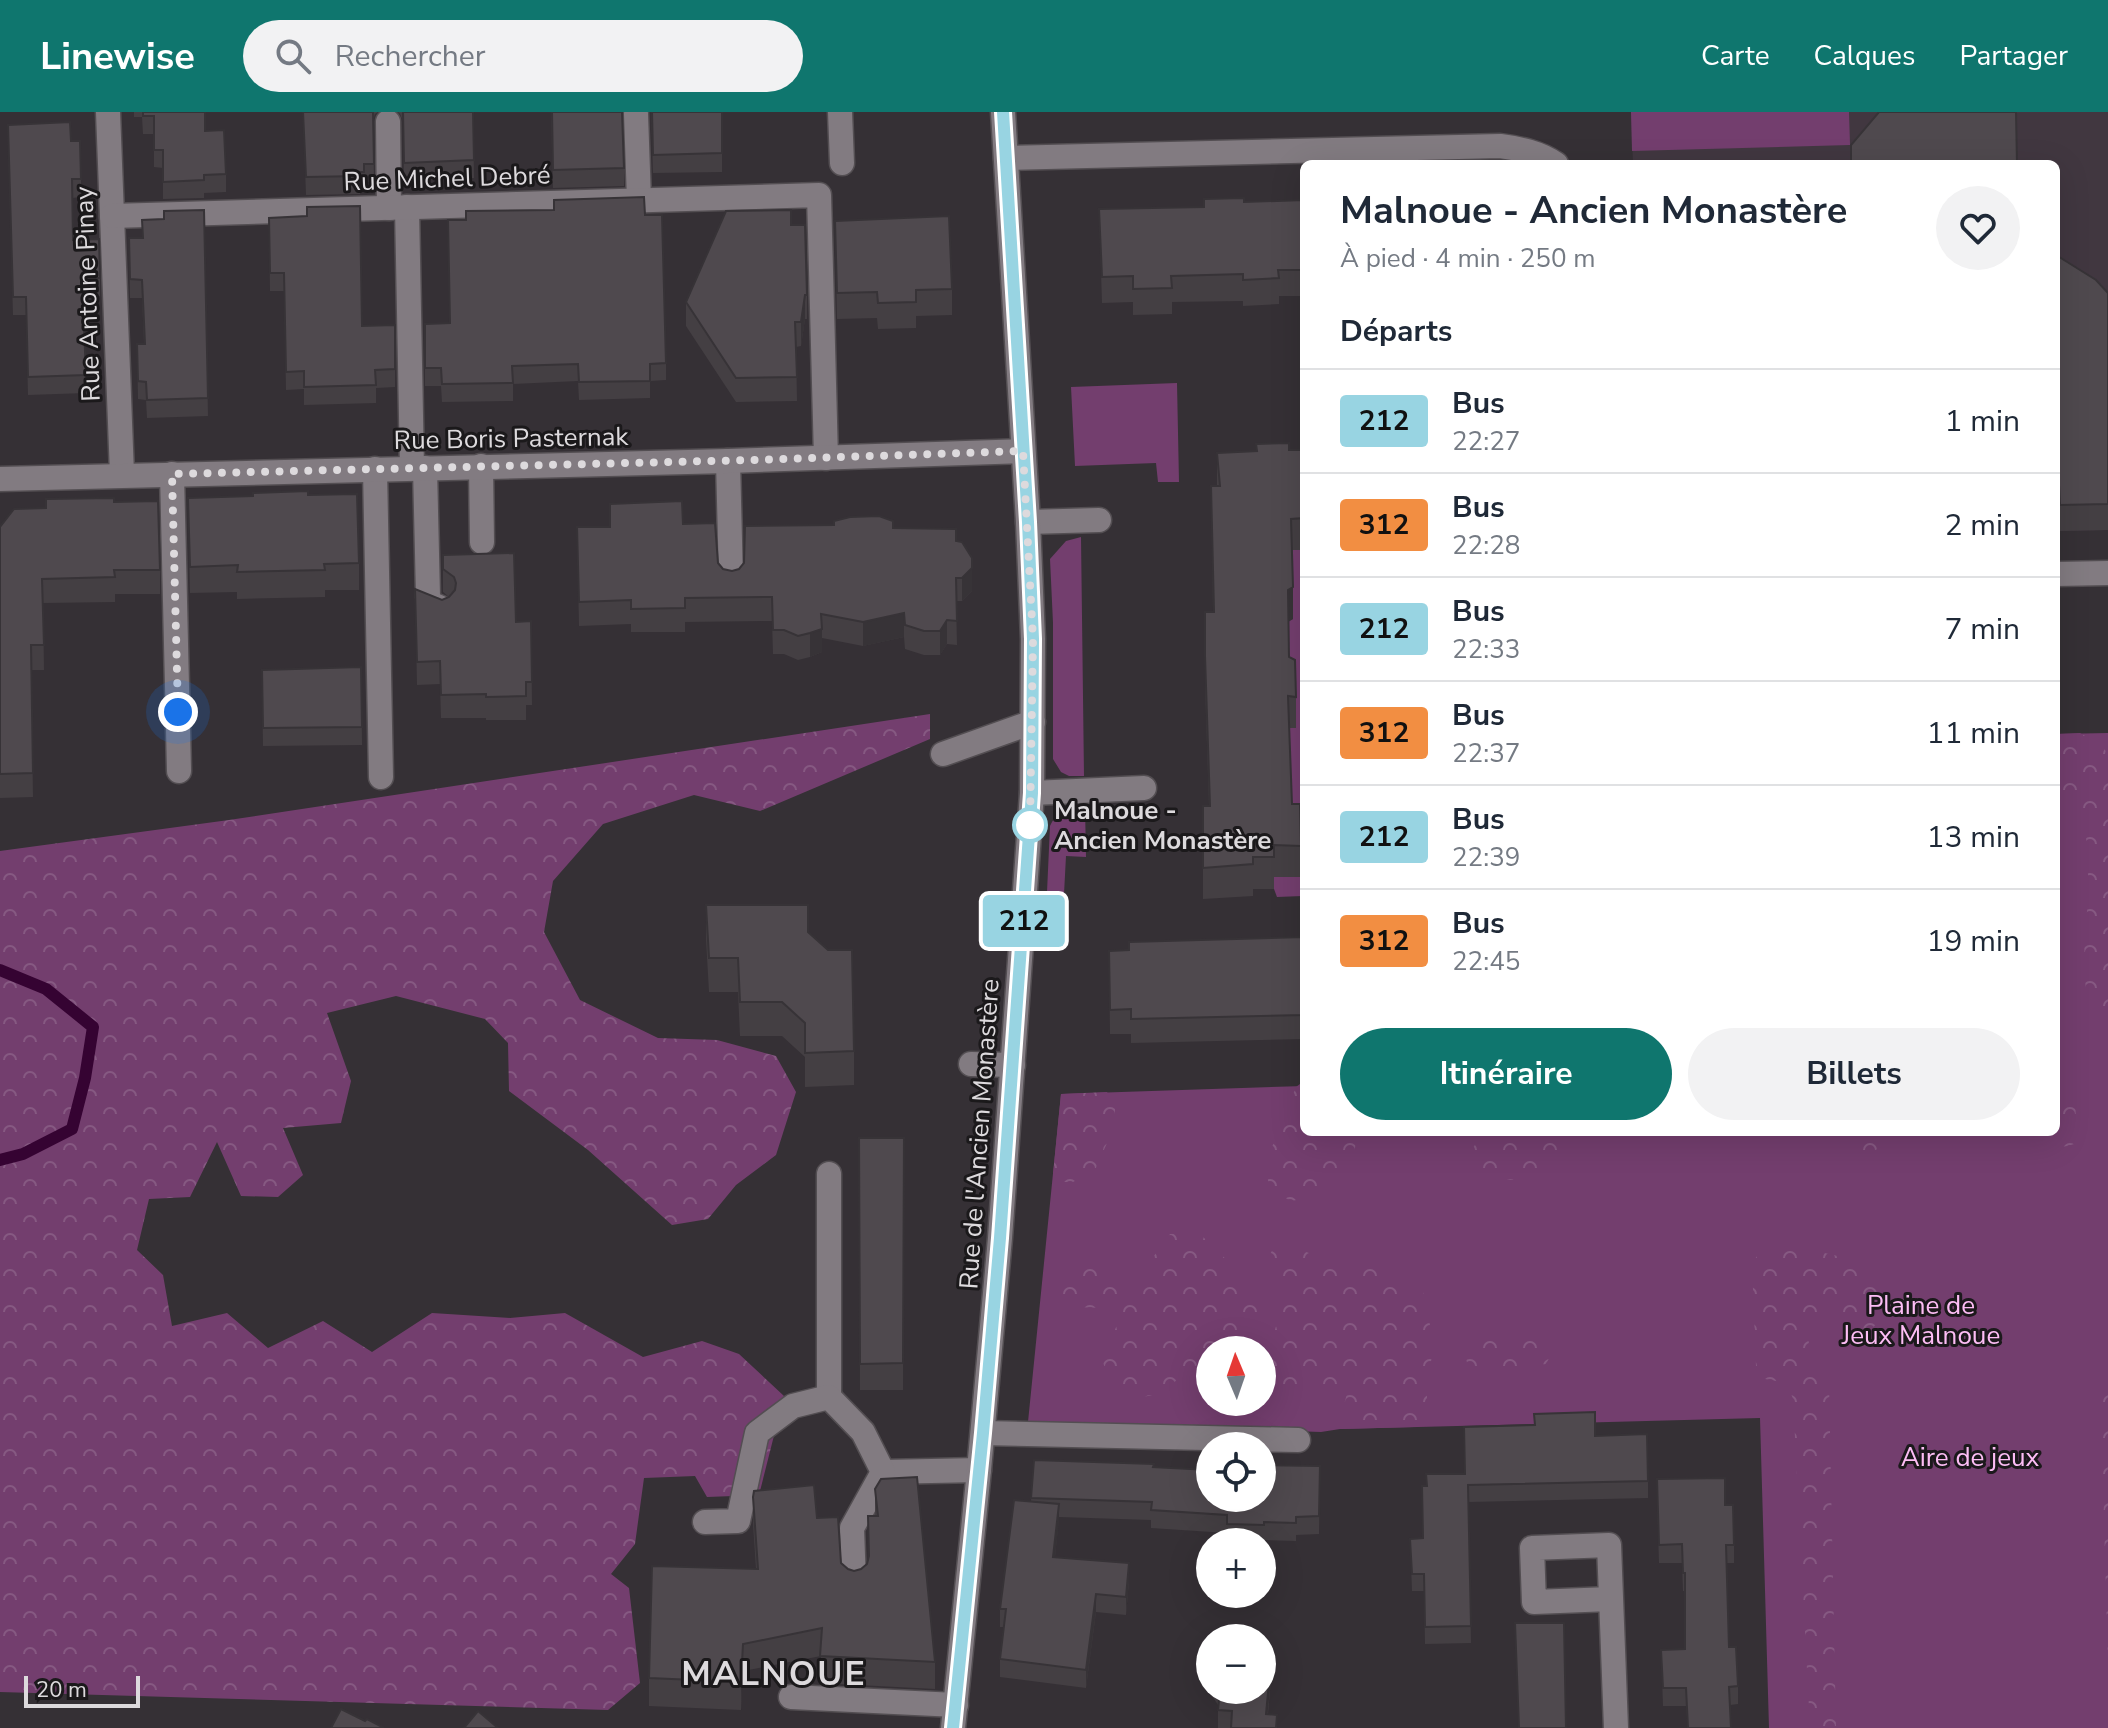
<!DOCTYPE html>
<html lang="fr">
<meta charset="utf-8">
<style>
:root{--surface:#fff;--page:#f2f2f3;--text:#1f2937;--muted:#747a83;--line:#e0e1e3;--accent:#0f766e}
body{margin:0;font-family:"Nunito Sans",sans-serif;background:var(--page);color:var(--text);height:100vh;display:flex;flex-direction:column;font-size:30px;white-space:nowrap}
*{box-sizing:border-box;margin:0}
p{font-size:26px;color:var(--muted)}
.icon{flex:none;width:44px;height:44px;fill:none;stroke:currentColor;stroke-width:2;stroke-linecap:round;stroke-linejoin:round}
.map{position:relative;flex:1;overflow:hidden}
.drawer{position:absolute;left:1300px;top:48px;width:760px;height:976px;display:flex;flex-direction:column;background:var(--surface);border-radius:12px;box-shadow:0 8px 32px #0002}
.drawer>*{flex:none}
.badge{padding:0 16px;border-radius:6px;font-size:28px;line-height:52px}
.needle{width:52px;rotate:358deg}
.buttons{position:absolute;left:1196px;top:1224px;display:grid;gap:16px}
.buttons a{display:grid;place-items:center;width:80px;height:80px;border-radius:50%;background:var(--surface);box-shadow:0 8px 32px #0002;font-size:40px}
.scale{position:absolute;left:24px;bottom:20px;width:116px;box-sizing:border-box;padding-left:8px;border:4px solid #dddadd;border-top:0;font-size:22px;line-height:28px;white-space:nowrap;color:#dddadd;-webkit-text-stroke:6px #1b191b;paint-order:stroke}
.you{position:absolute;width:40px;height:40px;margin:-20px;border:6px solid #fff;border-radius:50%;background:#1a73e8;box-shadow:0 0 0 12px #1a73e833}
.map>.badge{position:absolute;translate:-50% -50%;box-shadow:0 0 0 4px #fff}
h2{padding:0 40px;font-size:30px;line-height:72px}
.round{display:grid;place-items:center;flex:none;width:84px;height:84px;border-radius:42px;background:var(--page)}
.summary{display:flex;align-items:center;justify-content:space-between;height:136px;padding:0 40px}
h1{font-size:38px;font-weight:700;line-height:60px}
.action{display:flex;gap:16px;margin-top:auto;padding:16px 40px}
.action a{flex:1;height:92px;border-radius:48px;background:var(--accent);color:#fff;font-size:32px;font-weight:700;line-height:92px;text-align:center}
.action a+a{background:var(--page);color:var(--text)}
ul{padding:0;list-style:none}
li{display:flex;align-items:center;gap:24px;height:104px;padding:0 40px;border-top:2px solid var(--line)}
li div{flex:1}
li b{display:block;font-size:30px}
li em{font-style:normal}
li .badge{min-width:88px;font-weight:700;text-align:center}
header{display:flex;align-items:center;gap:48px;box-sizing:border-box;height:112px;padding:0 40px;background:var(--accent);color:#fff}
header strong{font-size:38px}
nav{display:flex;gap:44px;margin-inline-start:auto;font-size:28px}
.search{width:560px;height:72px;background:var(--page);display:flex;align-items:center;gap:20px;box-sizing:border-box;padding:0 28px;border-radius:44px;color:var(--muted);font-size:30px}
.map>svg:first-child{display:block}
.built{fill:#413740}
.green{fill:#733e6e;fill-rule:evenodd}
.forest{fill:url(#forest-crowns)}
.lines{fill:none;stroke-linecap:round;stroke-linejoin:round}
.stream{stroke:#350332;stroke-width:12}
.minor-casing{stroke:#534e52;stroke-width:27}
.minor{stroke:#827b81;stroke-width:24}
.wall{fill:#443f43}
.shaded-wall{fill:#373337}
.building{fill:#4f494e;stroke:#373337;stroke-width:2}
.line-casing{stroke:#fff;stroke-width:18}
.line{stroke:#98d4e2;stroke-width:12}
.walk{stroke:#dddadd;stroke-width:8;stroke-dasharray:0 14.4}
.stop-dot{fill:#fff;stroke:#98d4e2;stroke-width:4}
.labels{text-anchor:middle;stroke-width:6;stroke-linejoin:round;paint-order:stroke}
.street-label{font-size:26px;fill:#dddadd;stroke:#1b191b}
.stop-label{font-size:26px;font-weight:bold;fill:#dddadd;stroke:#1b191b;text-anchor:start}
.park-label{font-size:26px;fill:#fdbdf5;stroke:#1b191b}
.district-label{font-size:34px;font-weight:bold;letter-spacing:2px;fill:#dddadd;stroke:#1b191b}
</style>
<header>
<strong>Linewise</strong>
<div class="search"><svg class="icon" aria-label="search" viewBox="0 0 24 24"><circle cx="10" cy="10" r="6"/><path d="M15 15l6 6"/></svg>Rechercher</div>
<nav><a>Carte</a><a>Calques</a><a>Partager</a></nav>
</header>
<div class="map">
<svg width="2108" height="1616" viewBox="0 0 2108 1616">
<defs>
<pattern id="forest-crowns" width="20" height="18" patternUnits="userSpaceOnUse" patternTransform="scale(2)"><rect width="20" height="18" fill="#733e6e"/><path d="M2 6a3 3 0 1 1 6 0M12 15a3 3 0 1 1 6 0" fill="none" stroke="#865982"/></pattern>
</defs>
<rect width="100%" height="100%" fill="#353035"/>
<polygon class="built" points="1631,0 2108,0 2108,418 2056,419 2056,52 1633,52"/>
<g class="green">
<polygon points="1631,0 1849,0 1850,33 1632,39"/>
<polygon points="1177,271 1179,370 1158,370 1156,351 1075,354 1071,275"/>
<polygon points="1081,425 1084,664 1069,664 1061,660 1053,647 1053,511 1050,447 1066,429"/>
<polygon points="1291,438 1304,438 1304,771 1303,784 1277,785 1274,777 1274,765 1300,765 1292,723 1288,616 1296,616 1295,580 1289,576 1288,510"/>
<path d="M2108,621v995h-339l-9,-310 -420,11 -19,3 -293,-10 33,-328 243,-8v46h752v-398zM1210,1238h52v52h-52z"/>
<path d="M1072,694h13l1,51 -20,-1 -2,38 -17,-2 3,-66c4,-9 11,-17 22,-20z"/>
</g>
<g class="forest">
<polygon points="930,602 930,627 760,699 694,683 603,712 553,769 544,820 580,888 658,926 717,928 776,944 796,980 776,1043 736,1073 708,1107 672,1113 588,1038 509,979 508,931 485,907 396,884 327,901 351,969 341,1011 283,1016 303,1063 278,1085 241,1084 217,1030 190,1085 149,1087 137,1138 163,1163 172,1214 227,1201 268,1236 323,1209 372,1240 432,1201 510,1206 565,1201 643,1245 702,1229 739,1242 784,1284 759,1383 707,1385 695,1364 644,1366 635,1432 611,1462 629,1476 640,1571 608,1598 0,1580 0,739 229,708"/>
<polygon points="2080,621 2104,635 2108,646 2108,917 2086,891 2084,825 2089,782 2086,723 2078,700 2056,673 2056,622"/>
<polygon points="1304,969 1304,1020 1357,1020 1355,1036 1343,1069 1324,1083 1291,1089 1269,1077 1266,1050 1296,975"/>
<path d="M2070,979l5,6 2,46c-16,6 -24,5 -36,-6v-5h15v-28z"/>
<polygon points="1107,980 1115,995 1115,1013 1095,1058 1073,1070 1063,1070 1053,1063 1061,982"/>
<path d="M1483,1020h81l2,3c-7,22 -24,46 -51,45 -12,0 -27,-6 -39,-9l-3,-23z"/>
<path d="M1832,1020h59c-9,25 -33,23 -53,15z"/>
<path d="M1199,1121l46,45 19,22 -4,17 -23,27 -12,6h-15v8l-22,12 -26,23 -19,4 -29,-11 -12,-25 17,-41 -11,-12 -39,-1 -8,-12 1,-19c18,-16 25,-16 48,-9l4,13 18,4 14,-6 5,-18 19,-26z"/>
<path d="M1764,1133l52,6 52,12 21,18 3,14 -4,15 -17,20 -20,2c-11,-16 -15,-15 -34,-14l-9,15 3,36 18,15 7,344h-26l-17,-329 -6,-16 -22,-4 -9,-13 -4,-102z"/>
<path d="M1274,1134h16l19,7 9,12 17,4 31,-3 31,5 26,21 8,38 1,26 -5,26v22l-13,23 -74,2c-2,-16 5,-22 7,-37l-35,-4 -20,11 -18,-6c-19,-33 6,-59 6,-91 0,-15 -6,-29 -12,-43z"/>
<polygon points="1531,1218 1546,1223 1554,1237 1546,1252 1490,1259 1467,1251 1465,1240 1469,1231 1483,1226 1495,1229"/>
<polygon points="2108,1265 2108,1553 2100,1266"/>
</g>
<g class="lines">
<polyline class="stream" points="0,858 46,877 93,915 85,966 72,1017 23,1042 0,1048"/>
<defs>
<g id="minor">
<polyline points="108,0 122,362"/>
<polyline points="840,0 842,51"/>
<polyline points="636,2 639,88"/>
<polyline points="388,10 389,96"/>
<path d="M1006,46l494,-12c21,3 38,6 56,18"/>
<polyline points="407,95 412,356"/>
<polyline points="112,104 819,83 826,346"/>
<polyline points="728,349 731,468"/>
<polyline points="481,354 482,430"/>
<polyline points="425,356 428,484 430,491 441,496"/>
<polyline points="375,357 381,665"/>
<polyline points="172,362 179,659"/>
<polyline points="0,367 728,349 1023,339"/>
<polyline points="1028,410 1099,408"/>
<polyline points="2056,462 2108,461"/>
<polyline points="943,642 1033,610"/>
<polyline points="1032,681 1144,676"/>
<polyline points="971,952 1013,953"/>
<polyline points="829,1062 829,1285"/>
<polyline points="983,1321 1298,1328"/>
<polyline points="883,1360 979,1358"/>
<polyline points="705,1410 738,1409 757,1321 793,1294 829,1285 863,1320 883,1360 852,1416 854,1471"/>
<polyline points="1610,1487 1534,1490 1532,1436 1609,1433 1616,1616"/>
<polyline points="791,1585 956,1593"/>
<polyline points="953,1616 979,1358 1000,1126 1032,681 1033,527 1028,410 1003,0"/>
</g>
</defs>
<use href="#minor" class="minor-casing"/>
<use href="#minor" class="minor"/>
</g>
<g class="wall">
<polygon points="134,0 205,0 205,19 226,62 226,80 204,81 204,86 163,87 163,56 154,55 154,22 143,22 142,5 134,5"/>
<polygon points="303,0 378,0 375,2 373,9 374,70 364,70 364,78 360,78 360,82 306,83"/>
<polygon points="398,0 473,0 474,66 404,69 403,9 400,2"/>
<polygon points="551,0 624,56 624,74 553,76"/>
<polygon points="651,0 722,0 722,60 653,61"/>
<polygon points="71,29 81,67 81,85 72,86 73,128 100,166 100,184 83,184 86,281 28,283 26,203 13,203 8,31"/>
<polygon points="1304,88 1304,184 1279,184 1279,192 1243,194 1243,189 1172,190 1172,202 1133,203 1133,190 1102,191 1099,97 1204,95 1244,90"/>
<polygon points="204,98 208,304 147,306 146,288 138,287 137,232 144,232 142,186 130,186 129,126 142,126 164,107"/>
<polygon points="645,103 666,251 666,268 650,269 650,286 579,288 578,269 513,272 513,289 442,290 441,274 425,274 425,212 449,211"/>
<polygon points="269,106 362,214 395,213 395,275 376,276 376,291 304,293 304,277 286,278 284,179 270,179"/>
<polygon points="835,109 952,177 952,203 916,204 916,216 878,217 877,206 837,207"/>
<polygon points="791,113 807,183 807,207 805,207 801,234 796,235 797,289 736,290 686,214 686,190"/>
<polygon points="2056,143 2108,181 2108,418 2060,419"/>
<polygon points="1304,338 1304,438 1292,438 1293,507 1289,509 1289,545 1296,585 1296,616 1289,616 1292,692 1301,734 1301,765 1274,765 1274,777 1253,777 1253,784 1203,787 1203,694 1209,694 1205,575 1205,500 1213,500 1211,374 1217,374 1217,341"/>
<polygon points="308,383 359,451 359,478 325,478 325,485 237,487 237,480 190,481 188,386"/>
<polygon points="114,390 160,458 160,482 115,482 115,490 43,491 44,558 31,558 33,685 0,686 0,415 46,396"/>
<polygon points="683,412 723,457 732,459 893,416 956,429 972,479 962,489 956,489 957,533 947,532 940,543 924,543 905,537 904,525 863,534 822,526 822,540 810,545 798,548 784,542 773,542 772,509 685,510 685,520 631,520 631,512 579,514 577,415"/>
<polygon points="443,443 516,510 531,509 532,593 526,593 526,608 486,608 486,606 441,606 440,572 417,573 415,477 442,488 449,485 443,480"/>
<polygon points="361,555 362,633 263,634 262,558"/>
<polygon points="706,793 808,820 854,939 854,973 805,975 805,945 782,924 740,924 738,880 709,880 706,827"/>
<polygon points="1304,825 1304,927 1131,931 1131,922 1110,922 1109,839"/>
<polygon points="859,1026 904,1026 903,1278 860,1278"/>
<polygon points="1595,1324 1648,1369 1648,1386 1468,1390 1471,1531 1425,1532 1424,1479 1412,1479 1410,1427 1423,1426 1426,1374"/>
<polygon points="1034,1348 1154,1355 1210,1386 1320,1354 1319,1422 1296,1423 1296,1429 1264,1428 1264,1431 1227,1430 1227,1421 1151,1416 1151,1408 1059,1405 1055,1445 1129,1469 1126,1503 1096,1500 1086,1576 1000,1565 1000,1547 1004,1515 1000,1515 1000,1497 1031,1389"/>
<polygon points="875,1377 935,1550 935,1577 820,1571 821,1544 743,1559 741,1598 649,1594 649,1566 756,1457 753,1412 753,1385 817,1406 841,1451 848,1457 854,1459 861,1457 867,1452 868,1447 868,1404 875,1404"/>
<polygon points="1657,1385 1725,1393 1734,1412 1734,1451 1727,1451 1729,1535 1738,1574 1738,1592 1730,1593 1688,1616 1686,1594 1663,1594 1661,1538 1685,1537 1685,1479 1683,1479 1682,1451 1659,1451"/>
<polygon points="1210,1552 1210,1578 1262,1578 1272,1556 1268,1602 1277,1616 1218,1616 1218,1593 1209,1579"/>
</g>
<g class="shaded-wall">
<polygon points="805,183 805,207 801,234 801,210"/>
<rect x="2056" y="354" width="2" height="26"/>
<polygon points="972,446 972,479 962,489 962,466"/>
<polygon points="1293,475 1293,507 1288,510 1288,478"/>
<polygon points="904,501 904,525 863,534 863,510"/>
<polygon points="947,508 947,532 940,543 940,519"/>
<polygon points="822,517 822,540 810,545 810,521"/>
<polygon points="1059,1392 1059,1410 1053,1463 1053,1445"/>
<polygon points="1129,1451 1129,1469 1126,1503 1126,1485"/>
<polygon points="1096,1482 1096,1500 1086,1576 1086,1558"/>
<polygon points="743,1532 743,1559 741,1598 741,1570"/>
<polygon points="1272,1538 1272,1556 1266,1616 1266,1602"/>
</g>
<g class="building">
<polygon points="143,0 205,0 205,19 224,18 226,62 204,63 204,68 163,70 163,38 154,38 154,4 143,4"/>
<polygon points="303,0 373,0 374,52 364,52 364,60 360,60 360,64 306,65"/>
<polygon points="403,0 473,0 474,48 404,51"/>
<polygon points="552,0 622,0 624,56 553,58"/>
<polygon points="652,0 722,0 722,41 653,43"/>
<polygon points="1879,0 2016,0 2017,52 1851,52 1851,33"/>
<polygon points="70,10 71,29 80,29 81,67 72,67 73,128 99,127 100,166 82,166 86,263 28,265 26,185 13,185 8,13"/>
<polygon points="644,85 645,103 662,103 666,251 650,252 650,269 579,270 578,252 512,254 513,271 442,272 441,256 425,256 425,212 450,211 448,108 466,108 466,99 554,98 554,88"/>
<polygon points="1244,86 1244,90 1304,88 1304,158 1278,158 1279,166 1243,168 1243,162 1171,164 1172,176 1133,177 1133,164 1102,165 1099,97 1204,95 1204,87"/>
<polygon points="360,94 362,214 395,213 395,257 375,258 376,273 304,275 304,259 286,260 284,161 270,161 269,106 307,104 307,95"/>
<polygon points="204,98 208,286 147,288 146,270 138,269 137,232 145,232 142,168 130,167 129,126 143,126 142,108 164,107 164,99"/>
<polygon points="791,98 791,113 805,113 807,183 805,183 801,210 795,210 797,265 736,266 686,190 726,99"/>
<polygon points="949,104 952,177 916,178 916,190 878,191 877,180 837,181 835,109"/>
<polygon points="2056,143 2096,168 2108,181 2108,392 2060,393 2058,354 2056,354"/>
<polygon points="1289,331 1289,338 1304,338 1304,406 1291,407 1293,475 1288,478 1289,545 1295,548 1296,585 1288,584 1292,692 1300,692 1301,734 1274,733 1274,745 1253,745 1253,752 1203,756 1203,694 1210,694 1205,544 1205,500 1214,500 1211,374 1220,374 1217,341 1257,339 1256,332"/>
<polygon points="308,379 308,383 357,382 359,451 324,452 325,458 237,460 238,453 190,455 188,386 253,384 253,381"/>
<polygon points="114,386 114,390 158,389 160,458 114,458 115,465 42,467 44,533 31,533 33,661 0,662 0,415 14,397 46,396 46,387"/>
<polygon points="682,389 683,412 715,411 718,451 723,457 732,459 739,457 744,451 745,414 834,413 834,409 850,405 879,404 893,409 893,416 956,417 956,429 962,430 972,446 972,456 962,466 956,466 957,509 947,508 940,519 924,519 905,513 904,501 863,510 821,502 822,517 810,521 798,524 784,518 773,518 772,485 685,486 685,496 631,497 631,488 579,490 577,415 610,415 610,392"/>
<polygon points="514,441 516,510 531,509 532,570 526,570 526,584 486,585 486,582 441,583 440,549 417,550 415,477 442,488 449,485 455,478 456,471 454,465 443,457 443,443"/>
<polygon points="361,555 362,615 263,616 262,558"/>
<polygon points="706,793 808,793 808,820 828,838 852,838 854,939 805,941 805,911 782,890 740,890 738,846 709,846"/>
<polygon points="1304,825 1304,903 1131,907 1131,897 1110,898 1109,839 1129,838 1129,830"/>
<polygon points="859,1026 904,1026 903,1251 860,1252"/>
<polygon points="1595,1300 1595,1324 1647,1322 1648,1369 1468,1373 1471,1514 1425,1515 1424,1462 1412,1462 1410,1427 1423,1426 1422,1374 1427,1374 1426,1362 1465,1362 1464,1315 1535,1313 1534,1302"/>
<polygon points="1034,1348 1154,1352 1153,1355 1210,1358 1210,1386 1262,1386 1262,1353 1320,1354 1319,1404 1296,1405 1296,1411 1264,1410 1264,1413 1227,1412 1227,1403 1151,1398 1152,1390 1031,1386"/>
<polygon points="917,1365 935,1550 820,1544 822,1516 743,1532 741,1570 649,1566 652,1454 758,1457 753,1385 754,1379 814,1373 817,1406 838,1405 841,1451 848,1457 854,1459 861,1457 867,1452 869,1444 868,1404 878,1404 875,1377 881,1367"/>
<polygon points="1725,1366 1725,1393 1733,1393 1734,1433 1726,1433 1729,1535 1736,1535 1738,1574 1729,1575 1731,1616 1688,1616 1686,1576 1663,1576 1661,1538 1685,1537 1685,1461 1683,1461 1682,1432 1659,1433 1657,1367"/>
<polygon points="1014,1388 1059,1392 1053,1445 1129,1451 1126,1485 1096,1482 1086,1558 1000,1547 1006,1497 1000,1497"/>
<polygon points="1515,1511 1564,1511 1566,1616 1519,1616"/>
<polygon points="1262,1537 1272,1538 1266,1602 1277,1603 1276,1616 1231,1616 1232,1599 1218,1598 1220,1578 1262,1578"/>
<polygon points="341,1597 365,1609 367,1607 384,1616 331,1616"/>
<polygon points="478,1599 498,1616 464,1616"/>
</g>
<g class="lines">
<defs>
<polyline id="line" points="953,1616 983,1321 1000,1126 1032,681 1033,527 1028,410 1003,0"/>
</defs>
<use href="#line" class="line-casing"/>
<use href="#line" class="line"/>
<polyline class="walk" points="178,600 172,362 753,348 1023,339 1033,527 1030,713"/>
</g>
<circle class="stop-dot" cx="1030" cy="713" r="16"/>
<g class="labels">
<g class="street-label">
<text transform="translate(447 66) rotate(-2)" y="9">Rue Michel Debré</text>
<text transform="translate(87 182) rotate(-92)" y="9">Rue Antoine Pinay</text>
<text transform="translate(511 326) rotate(-1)" y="9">Rue Boris Pasternak</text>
<text transform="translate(979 1022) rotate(-86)" y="9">Rue de l'Ancien Monastère</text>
</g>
<g class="stop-label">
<text x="1054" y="707">Malnoue -<tspan x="1054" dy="30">Ancien Monastère</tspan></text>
</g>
<g class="park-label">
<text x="1921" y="1202">Plaine de<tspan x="1921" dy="30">Jeux Malnoue</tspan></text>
<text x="1970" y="1354">Aire de jeux</text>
</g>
<g class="district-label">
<text x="774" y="1573">MALNOUE</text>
</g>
</g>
</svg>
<div class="buttons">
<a><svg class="needle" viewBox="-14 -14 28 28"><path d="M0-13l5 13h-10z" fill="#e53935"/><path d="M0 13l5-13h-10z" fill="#747a83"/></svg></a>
<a><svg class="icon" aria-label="locate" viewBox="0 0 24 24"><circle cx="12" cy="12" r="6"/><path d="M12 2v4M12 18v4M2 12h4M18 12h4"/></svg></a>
<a>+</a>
<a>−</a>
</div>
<div class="scale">20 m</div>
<div class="you" style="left:178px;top:600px"></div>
<b class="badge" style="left:1024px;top:809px;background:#98d4e2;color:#111">212</b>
<section class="drawer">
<div class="summary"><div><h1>Malnoue - Ancien Monastère</h1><p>À pied · 4 min · 250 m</p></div><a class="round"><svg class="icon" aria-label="heart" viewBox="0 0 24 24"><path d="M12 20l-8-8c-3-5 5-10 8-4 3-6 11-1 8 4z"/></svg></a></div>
<h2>Départs</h2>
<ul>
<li><span class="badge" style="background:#98d4e2;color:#111">212</span><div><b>Bus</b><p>22:27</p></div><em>1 min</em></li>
<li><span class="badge" style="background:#f28e42;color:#111">312</span><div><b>Bus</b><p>22:28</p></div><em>2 min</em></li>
<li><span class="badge" style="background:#98d4e2;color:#111">212</span><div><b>Bus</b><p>22:33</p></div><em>7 min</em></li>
<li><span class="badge" style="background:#f28e42;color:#111">312</span><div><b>Bus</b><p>22:37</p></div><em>11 min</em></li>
<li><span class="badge" style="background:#98d4e2;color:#111">212</span><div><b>Bus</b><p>22:39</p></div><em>13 min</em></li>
<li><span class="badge" style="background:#f28e42;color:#111">312</span><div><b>Bus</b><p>22:45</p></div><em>19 min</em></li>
</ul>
<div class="action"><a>Itinéraire</a><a>Billets</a></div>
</section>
</div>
